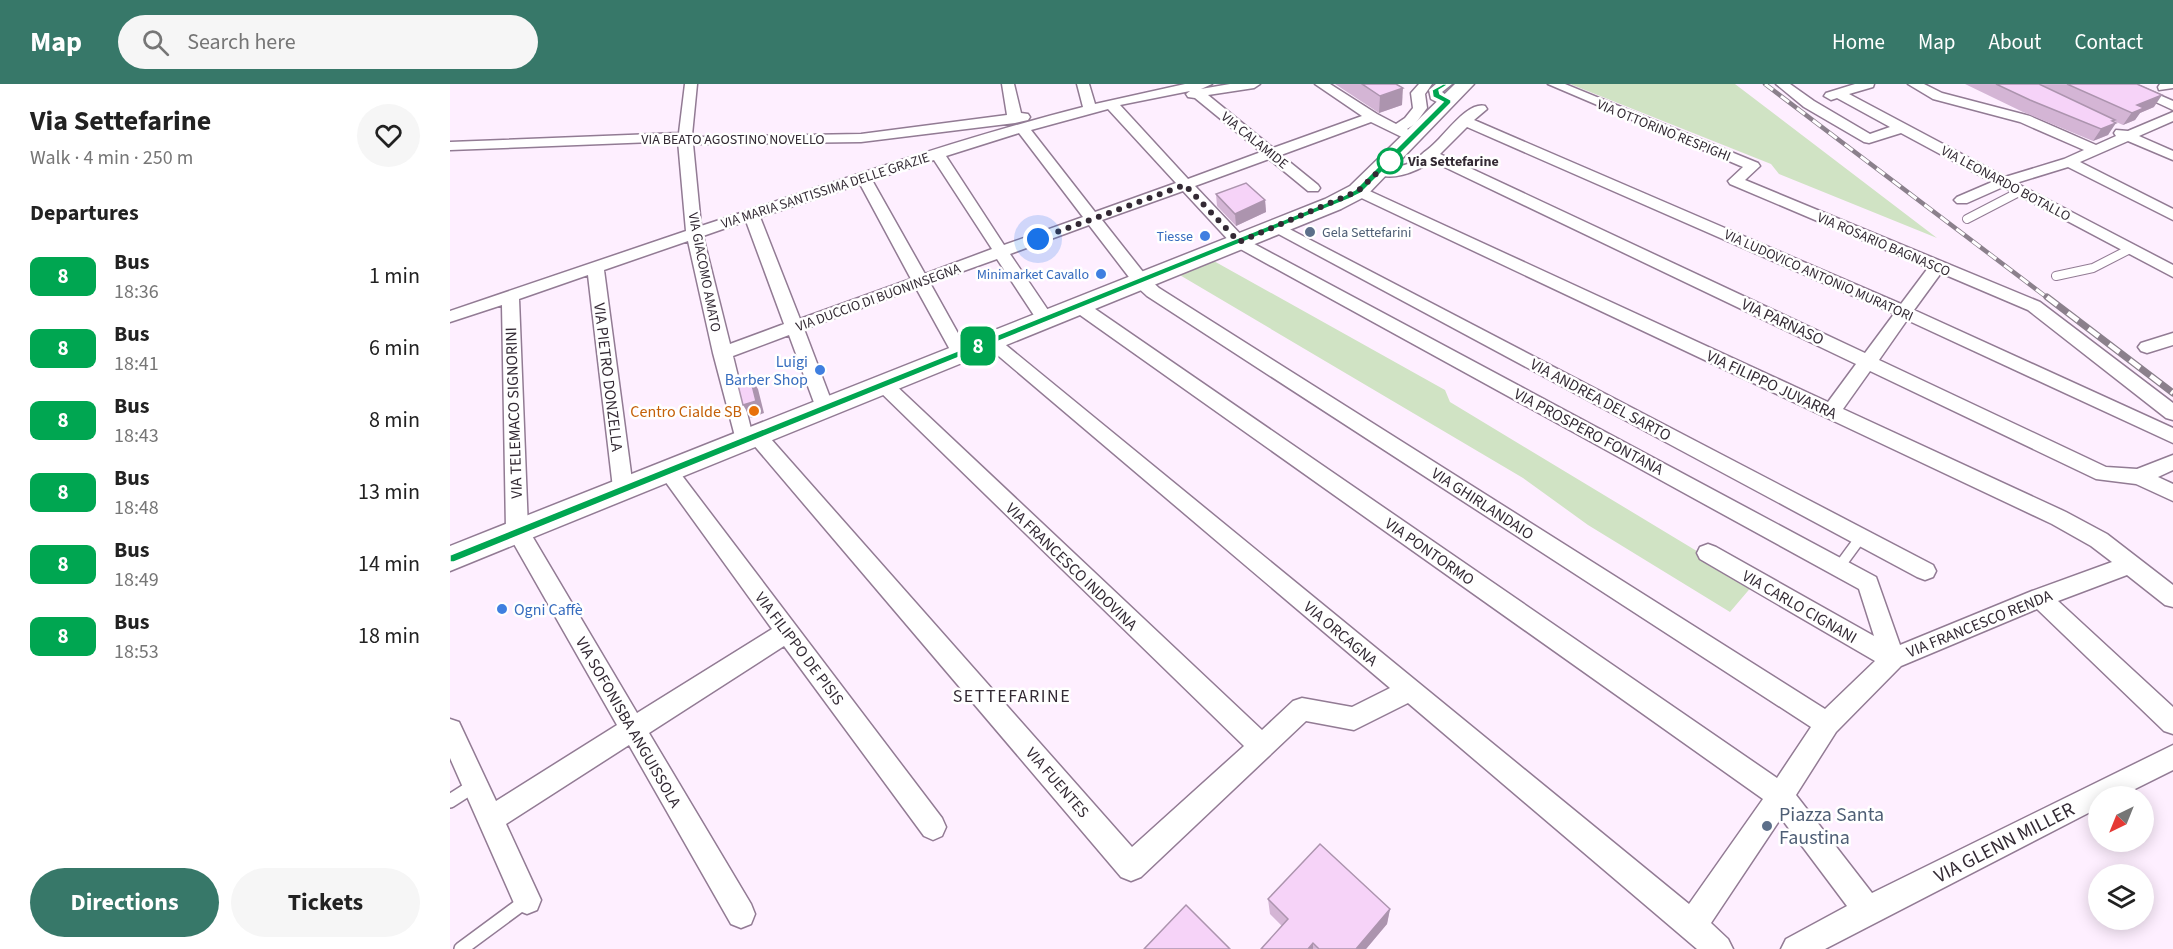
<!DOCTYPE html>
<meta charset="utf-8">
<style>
:root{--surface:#fff;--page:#f6f6f6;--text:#222;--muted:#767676;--accent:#377869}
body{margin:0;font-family:"Source Sans 3",sans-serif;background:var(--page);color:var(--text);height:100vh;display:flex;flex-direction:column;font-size:22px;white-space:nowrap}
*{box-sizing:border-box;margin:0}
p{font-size:20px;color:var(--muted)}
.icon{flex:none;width:33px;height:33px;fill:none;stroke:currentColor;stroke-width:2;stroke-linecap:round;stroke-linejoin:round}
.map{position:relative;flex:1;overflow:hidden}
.drawer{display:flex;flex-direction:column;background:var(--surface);width:450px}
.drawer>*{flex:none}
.badge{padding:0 12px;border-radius:9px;font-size:21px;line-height:39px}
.needle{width:39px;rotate:223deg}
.tools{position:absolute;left:1638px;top:702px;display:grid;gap:12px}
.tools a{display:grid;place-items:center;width:66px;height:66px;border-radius:50%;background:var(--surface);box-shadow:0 3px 15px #0003;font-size:30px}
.you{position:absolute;width:30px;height:30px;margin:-15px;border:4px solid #fff;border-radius:50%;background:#1a73e8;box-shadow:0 0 0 9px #1a73e833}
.map>.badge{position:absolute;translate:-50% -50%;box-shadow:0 0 0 3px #fff}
h2{padding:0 30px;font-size:22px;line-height:54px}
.round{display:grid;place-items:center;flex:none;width:63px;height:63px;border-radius:32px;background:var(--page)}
.headline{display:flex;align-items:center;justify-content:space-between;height:102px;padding:0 30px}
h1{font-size:28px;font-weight:700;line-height:45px}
.action{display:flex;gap:12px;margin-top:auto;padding:12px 30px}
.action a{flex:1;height:69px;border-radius:36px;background:var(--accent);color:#fff;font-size:24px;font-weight:700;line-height:69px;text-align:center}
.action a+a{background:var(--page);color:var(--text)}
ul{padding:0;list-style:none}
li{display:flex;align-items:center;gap:18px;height:72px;padding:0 30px}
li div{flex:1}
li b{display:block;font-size:22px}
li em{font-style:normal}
li .badge{min-width:66px;font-weight:700;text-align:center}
header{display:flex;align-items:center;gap:36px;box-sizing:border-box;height:84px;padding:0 30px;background:var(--accent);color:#fff}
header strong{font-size:28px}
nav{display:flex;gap:33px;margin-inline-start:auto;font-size:21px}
.search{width:420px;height:54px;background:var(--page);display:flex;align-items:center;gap:15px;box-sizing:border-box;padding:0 21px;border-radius:33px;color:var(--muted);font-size:22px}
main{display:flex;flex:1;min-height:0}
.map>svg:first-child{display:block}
.green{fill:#d0e3c4}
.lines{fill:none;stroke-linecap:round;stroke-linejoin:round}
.lane-far2-casing{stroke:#927b94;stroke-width:10}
.lane-far1-casing{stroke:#927b94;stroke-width:13}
.lane-casing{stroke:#927b94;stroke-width:16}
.street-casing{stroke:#927b94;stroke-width:3}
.secondary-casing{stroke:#927b94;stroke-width:3}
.lane-far2{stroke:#fff;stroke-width:8}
.lane-far1{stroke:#fff;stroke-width:10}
.lane{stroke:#fff;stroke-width:13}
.street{fill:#fff;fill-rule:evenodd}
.secondary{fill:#fff;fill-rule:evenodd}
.rail-far1-casing{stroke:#8b808c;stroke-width:4.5}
.rail-casing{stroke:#8b808c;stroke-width:7}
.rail-far1{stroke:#fff;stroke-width:3;stroke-dasharray:10;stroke-linecap:butt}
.rail{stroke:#fff;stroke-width:4.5;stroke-dasharray:13;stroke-linecap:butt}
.wall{fill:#d4b5d5}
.shaded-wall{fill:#ac94ae}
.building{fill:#f6d3f8;stroke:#ac94ae;stroke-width:1.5}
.line{fill:#00a651;stroke:#fff;stroke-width:1.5}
.walk{stroke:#332a34;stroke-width:6;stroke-dasharray:0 10.8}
.stop-dot{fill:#fff;stroke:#00a651;stroke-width:3}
.service-dot{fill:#5c6f8a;stroke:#fff;stroke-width:2}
.shop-dot{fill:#3f7fe0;stroke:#fff;stroke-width:2}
.food-dot{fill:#e8710a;stroke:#fff;stroke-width:2}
.labels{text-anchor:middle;stroke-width:5;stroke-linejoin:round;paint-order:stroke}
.far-street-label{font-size:14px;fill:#332a34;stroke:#fff}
.far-stop-label{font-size:14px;font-weight:bold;fill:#332a34;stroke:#fff;text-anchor:start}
.far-service-label{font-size:14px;fill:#4e5e75;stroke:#fff;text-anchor:start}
.far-shop-label{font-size:14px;fill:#366cbe;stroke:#fff;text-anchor:end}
.street-label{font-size:16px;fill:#332a34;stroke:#fff}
.shop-label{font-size:16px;fill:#366cbe;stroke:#fff;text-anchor:end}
.food-label{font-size:16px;fill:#c56008;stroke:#fff;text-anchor:end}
.neighbourhood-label{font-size:18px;letter-spacing:1.5px;fill:#332a34;stroke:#fff}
.near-service-label{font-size:20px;fill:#4e5e75;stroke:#fff;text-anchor:start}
.near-street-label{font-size:20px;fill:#332a34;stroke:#fff}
</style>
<header>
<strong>Map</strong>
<div class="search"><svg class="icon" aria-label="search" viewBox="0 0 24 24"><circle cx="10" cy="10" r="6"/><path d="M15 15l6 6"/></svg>Search here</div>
<nav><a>Home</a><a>Map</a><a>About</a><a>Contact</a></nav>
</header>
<main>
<section class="drawer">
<div class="headline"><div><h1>Via Settefarine</h1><p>Walk · 4 min · 250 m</p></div><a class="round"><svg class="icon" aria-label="heart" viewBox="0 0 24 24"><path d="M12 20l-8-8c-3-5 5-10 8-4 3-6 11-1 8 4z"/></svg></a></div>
<h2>Departures</h2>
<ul>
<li><span class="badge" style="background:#00a651;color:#fff">8</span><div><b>Bus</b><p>18:36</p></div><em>1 min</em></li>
<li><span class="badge" style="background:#00a651;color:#fff">8</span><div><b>Bus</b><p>18:41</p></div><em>6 min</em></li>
<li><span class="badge" style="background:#00a651;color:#fff">8</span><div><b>Bus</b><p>18:43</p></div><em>8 min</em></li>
<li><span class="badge" style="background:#00a651;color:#fff">8</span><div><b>Bus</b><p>18:48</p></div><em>13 min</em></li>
<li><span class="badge" style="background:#00a651;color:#fff">8</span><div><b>Bus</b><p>18:49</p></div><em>14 min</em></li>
<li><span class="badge" style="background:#00a651;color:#fff">8</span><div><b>Bus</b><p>18:53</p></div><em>18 min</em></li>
</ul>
<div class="action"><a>Directions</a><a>Tickets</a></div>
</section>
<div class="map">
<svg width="1723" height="865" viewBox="0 0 1723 865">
<rect width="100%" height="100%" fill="#feefff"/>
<g class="green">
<polygon points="1120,0 1285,0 1487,154 1329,90 1321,80"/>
<polygon points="762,176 995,306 1000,318 1303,501 1280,528 1138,441 1073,394 728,190"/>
</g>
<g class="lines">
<defs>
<g id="lane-far2">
<polyline points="1517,135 1571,107"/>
<polyline points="1606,192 1643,184 1680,165"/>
</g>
<polyline id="lane-far1" points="1389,483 1411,453"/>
<g id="lane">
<polyline points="0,717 25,701"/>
<polyline points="11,865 76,817"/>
</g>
<g id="street">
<path d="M235,0h12l-5,51 9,2 160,-3 146,-19 -5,-31h12l7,29 7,1 2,3 -2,3 -13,3 -154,19 -168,2 8,82c125,-41 253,-86 382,-119l-6,-23h12l6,20 90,-20h27l-11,5 29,-5h30l-6,4 -46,7 65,53 89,-32 -47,-32h15l47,30 19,10 9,-6 8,-10 -2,-15 8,-9h13l-7,10 2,14 -12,16 -8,5 13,8 -2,3h-10l-37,-18 -90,33 37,30 2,3 -2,3h-10l-39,-32 -74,27 50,53 631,338 24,68 132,-54 80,-29 -21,-16 -39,-22 -699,-330 -2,-3 2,-3h10l465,214 28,-38 -424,-203c-14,10 -45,24 -59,9 7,-7 17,-3 27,-4 11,-1 19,-10 27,-16 16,-11 39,-49 58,-44l2,3 -13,11 427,184 27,-36 -198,-84 -2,-3 15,-14 -195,-83h17l193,79 2,3 -15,14 295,122 133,101v17l-7,-2 -138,-108 -87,-37 -27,37 259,118v15l-266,-123 -28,40 227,107 31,2 36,-14v15l-15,7 15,7v17l-37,-17 -40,-5 -226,-108 -27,38 223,103 41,22 66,51v22l-8,-2 -38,-30 -69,26 115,106v27l-9,-3 -127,-122 -136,57 -65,66 -40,63 76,98 301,-148v25l-52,26h-23v12l-273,141h-44l5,-10 61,-33 -66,-88 -70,105 17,16 5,10h-36l-289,-246 -54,27 -48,-9 -165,156 -10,4 -10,-4 -369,-434 -8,3 -7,-2 -24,-91 -25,-112 -84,29 29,218 -3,5 -7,3 -7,-3 -3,-5 -25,-213 -69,24 9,230 109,184 135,-84 -115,-159 3,-5 7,-2 7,2 268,353 4,9 -4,9 -9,4 -9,-4 -140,-190 -135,87 102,171 4,10 -4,10 -10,4 -10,-4 -102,-179 -123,79 35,76 -4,10 -10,4 -10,-4 -67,-152v-39l9,3 37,79 121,-76 -111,-195 -4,-225 -52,17v-11l236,-80 -8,-90 -228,9v-8l229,-9zM740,7l-4,3 2,3 7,1 66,54 -73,27 -68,-74zM658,25l68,74 -81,29 -64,-82zM1017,43l427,187 -29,39 -425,-199zM569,49l64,84 -79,28 -58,-89zM484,76l58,89 -67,25 -53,-94zM410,100l51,95 -111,40 -40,-102zM733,107l50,54 626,344 15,47 -158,-89 -8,-3 -8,3 -3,6 3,6 175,102 -50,48 -666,-421 -12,-11 -45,-57zM296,137l38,103 -54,20 -27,-108zM639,141l46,60 12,11 664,431 -34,51 -692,-476h-12l-3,4 3,4 690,489 -74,105 -693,-567h-12l-3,4 409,347 -38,19 -50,-9 -9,3 -31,29 -372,-350 -7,-2 -7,2 -2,4 2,4 368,358 -112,101 -369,-417 -12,-1 -18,-73 56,-21 27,73 2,5 7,2 7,-2 2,-5 -30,-79 112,-41 38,69h12l3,-4 -39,-70 67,-24 42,64h12l3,-4 -44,-65z"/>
<polygon points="986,0 1002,0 992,8 1005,18 1003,21 993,21 981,15 979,6"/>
<polygon points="1326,0 1340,0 1364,17 1420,50 1440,43 1387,14 1381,16 1374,12 1376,9 1405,0 1424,0 1423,3 1399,10 1555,93 1614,75 1634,66 1570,38 1483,15 1458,0 1474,0 1492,9 1580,32 1646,61 1666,52 1664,49 1666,46 1678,47 1723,28 1723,37 1689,52 1723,67 1723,76 1678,57 1630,78 1723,125 1723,136 1618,83 1566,99 1723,181 1723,193 1553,103 1517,119 1507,119 1504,116 1507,113 1542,98 1451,49 1419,59 1414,58 1354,23"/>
<polygon points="1667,0 1684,0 1723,17 1723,26"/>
<polygon points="1710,0 1723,0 1723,4 1709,6 1708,3"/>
<polygon points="826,138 1483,481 1486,487 1483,493 1475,496 1467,493 821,146 818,143 821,140"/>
<polygon points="1723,249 1723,261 1697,269 1691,267 1688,263 1691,259"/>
</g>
<polygon id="secondary" points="1005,0 1024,0 916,112 891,125 0,487 0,462 875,115 900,102"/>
</defs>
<use href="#lane-far2" class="lane-far2-casing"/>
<use href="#lane-far1" class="lane-far1-casing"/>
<use href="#lane" class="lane-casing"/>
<use href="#street" class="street-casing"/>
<use href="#secondary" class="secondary-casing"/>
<use href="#lane-far2" class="lane-far2"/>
<use href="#lane-far1" class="lane-far1"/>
<use href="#lane" class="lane"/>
<use href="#street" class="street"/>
<use href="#secondary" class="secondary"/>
<defs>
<polyline id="rail-far1" points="1315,0 1599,215"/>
<polyline id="rail" points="1597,213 1723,309"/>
</defs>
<use href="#rail-far1" class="rail-far1-casing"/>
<use href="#rail" class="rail-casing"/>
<use href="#rail-far1" class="rail-far1"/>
<use href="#rail" class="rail"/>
</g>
<g class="wall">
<polygon points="885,0 947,0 946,0 952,21 929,29"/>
<polygon points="1515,0 1687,0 1704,23 1690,29 1685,36 1673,41 1664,37 1658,51 1643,57 1573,28"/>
<polygon points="766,110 815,116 816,128 786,142 767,122"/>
<polygon points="818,815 940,825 937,840 916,865 811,865 832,842 820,830"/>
</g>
<g class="shaded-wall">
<polygon points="953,4 952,21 929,29 930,12"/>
<polygon points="1712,11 1704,23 1690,29 1685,36 1673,41 1687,21"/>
<polygon points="1665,36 1661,41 1666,39 1658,51 1643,57 1651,45"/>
<polygon points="815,116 816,128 786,142 785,130"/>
<polygon points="300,293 308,305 314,329 301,334 293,321"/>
<polygon points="940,825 937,840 916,865 906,865"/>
<polygon points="863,859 863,865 858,865"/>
</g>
<g class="building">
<polygon points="912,0 946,0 953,4 930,12"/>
<polygon points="1546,0 1589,0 1665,36 1662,37 1666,39 1651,45 1580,16"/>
<polygon points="1617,0 1687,0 1712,11 1687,21 1694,24 1682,29"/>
<polygon points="796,99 815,116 785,130 766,110"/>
<polygon points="300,293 306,317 293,321 287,297"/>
<polygon points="870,760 940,825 906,865 869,865 863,859 858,865 811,865 838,835 818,815"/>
<polygon points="736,821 780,865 694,865"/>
</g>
<polygon class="line" points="993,0 999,0 989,6 990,10 1001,16 1001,19 911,109 899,115 4,478 0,478 0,471 893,112 905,106 993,18 983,13 982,6"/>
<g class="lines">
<polyline class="walk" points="588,155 735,101 789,158 908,107 947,70 940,77"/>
</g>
<circle class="stop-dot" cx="940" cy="77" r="12"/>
<g class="service-dot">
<circle cx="860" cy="148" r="6"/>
<circle cx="1317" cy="742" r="6"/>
</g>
<g class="shop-dot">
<circle cx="755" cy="152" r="6"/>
<circle cx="651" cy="190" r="6"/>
<circle cx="370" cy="286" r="6"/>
<circle cx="52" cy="525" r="6"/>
</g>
<circle class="food-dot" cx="304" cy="327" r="6"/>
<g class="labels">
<g class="far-street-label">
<text transform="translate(1214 46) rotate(22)" y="5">VIA OTTORINO RESPIGHI</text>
<text x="283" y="60">VIA BEATO AGOSTINO NOVELLO</text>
<text transform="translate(805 56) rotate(39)" y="5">VIA CALAMIDE</text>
<text transform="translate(1556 99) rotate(28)" y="5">VIA LEONARDO BOTALLO</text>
<text transform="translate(375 106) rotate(-18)" y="5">VIA MARIA SANTISSIMA DELLE GRAZIE</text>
<text transform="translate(1434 160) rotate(23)" y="5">VIA ROSARIO BAGNASCO</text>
<text transform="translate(255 188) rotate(79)" y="5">VIA GIACOMO AMATO</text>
<text transform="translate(1369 191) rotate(24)" y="5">VIA LUDOVICO ANTONIO MURATORI</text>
<text transform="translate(428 213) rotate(-20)" y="5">VIA DUCCIO DI BUONINSEGNA</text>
</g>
<g class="far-stop-label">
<text x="958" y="82">Via Settefarine</text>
</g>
<g class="far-service-label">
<text x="872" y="153">Gela Settefarini</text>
</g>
<g class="far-shop-label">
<text x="743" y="157">Tiesse</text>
<text x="639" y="195">Minimarket Cavallo</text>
</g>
<g class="street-label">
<text transform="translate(1333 237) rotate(25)" y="6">VIA PARNASO</text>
<text transform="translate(159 293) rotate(83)" y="6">VIA PIETRO DONZELLA</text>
<text transform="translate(1322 300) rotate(25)" y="6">VIA FILIPPO JUVARRA</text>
<text transform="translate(1151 315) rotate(28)" y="6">VIA ANDREA DEL SARTO</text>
<text transform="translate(63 329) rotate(-92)" y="6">VIA TELEMACO SIGNORINI</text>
<text transform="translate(1139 347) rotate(28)" y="6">VIA PROSPERO FONTANA</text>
<text transform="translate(1033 419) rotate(33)" y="6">VIA GHIRLANDAIO</text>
<text transform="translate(980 467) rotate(35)" y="6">VIA PONTORMO</text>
<text transform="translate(622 482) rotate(44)" y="6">VIA FRANCESCO INDOVINA</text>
<text transform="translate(1350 522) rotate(30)" y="6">VIA CARLO CIGNANI</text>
<text transform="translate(1529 539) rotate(-22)" y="6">VIA FRANCESCO RENDA</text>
<text transform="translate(891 549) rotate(40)" y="6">VIA ORCAGNA</text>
<text transform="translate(350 564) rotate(53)" y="6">VIA FILIPPO DE PISIS</text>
<text transform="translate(179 638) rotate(60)" y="6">VIA SOFONISBA ANGUISSOLA</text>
<text transform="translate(608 698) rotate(49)" y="6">VIA FUENTES</text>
</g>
<g class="shop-label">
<text x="358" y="283">Luigi<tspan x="358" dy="18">Barber Shop</tspan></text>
<text x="64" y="531" text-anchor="start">Ogni Caffè</text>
</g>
<g class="food-label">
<text x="292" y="333">Centro Cialde SB</text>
</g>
<g class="neighbourhood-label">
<text x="562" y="618">SETTEFARINE</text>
</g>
<g class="near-service-label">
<text x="1329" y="737">Piazza Santa<tspan x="1329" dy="23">Faustina</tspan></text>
</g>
<g class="near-street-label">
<text transform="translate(1554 758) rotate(-27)" y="7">VIA GLENN MILLER</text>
</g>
</g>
</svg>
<div class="tools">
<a><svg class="needle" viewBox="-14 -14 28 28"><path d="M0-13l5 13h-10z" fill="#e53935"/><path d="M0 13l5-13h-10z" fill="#767676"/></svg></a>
<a><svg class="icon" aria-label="layers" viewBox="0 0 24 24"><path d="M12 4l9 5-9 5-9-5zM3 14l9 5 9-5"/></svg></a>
</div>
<div class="you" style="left:588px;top:155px"></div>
<b class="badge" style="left:528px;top:262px;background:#00a651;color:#fff">8</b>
</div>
</main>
